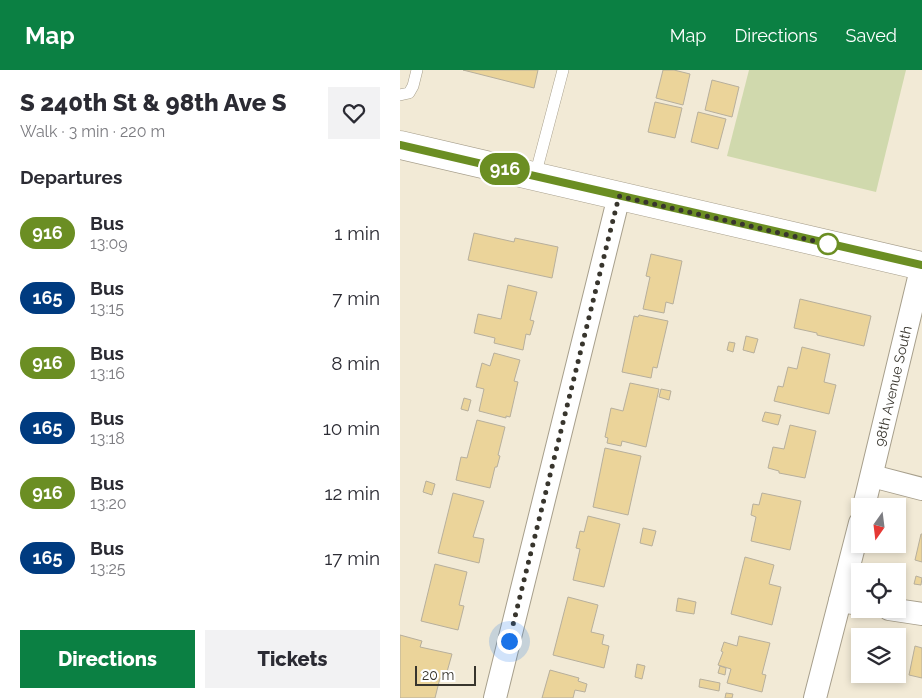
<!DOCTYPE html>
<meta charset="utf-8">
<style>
:root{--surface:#fff;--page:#f2f2f3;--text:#2b2b33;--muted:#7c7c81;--accent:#0b8043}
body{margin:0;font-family:Raleway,sans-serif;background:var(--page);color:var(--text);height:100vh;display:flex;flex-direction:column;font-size:19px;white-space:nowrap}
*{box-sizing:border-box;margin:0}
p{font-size:16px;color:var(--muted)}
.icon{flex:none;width:28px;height:28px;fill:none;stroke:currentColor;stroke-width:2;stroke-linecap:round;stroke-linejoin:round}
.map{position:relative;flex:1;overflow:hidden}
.side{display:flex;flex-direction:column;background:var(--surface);width:400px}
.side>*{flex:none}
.badge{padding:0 10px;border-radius:16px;font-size:18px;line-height:32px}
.needle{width:32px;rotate:194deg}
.fabs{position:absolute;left:451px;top:428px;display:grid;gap:10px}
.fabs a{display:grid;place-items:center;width:55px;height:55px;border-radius:0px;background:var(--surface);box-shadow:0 2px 8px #0003;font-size:25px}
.scale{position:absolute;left:15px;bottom:12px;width:61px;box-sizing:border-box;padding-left:5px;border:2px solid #38352d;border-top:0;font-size:14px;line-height:18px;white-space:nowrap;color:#38352d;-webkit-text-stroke:4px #fff;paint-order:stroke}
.you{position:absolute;width:25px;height:25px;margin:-12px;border:4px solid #fff;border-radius:50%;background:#1a73e8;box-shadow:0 0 0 8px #1a73e833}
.map>.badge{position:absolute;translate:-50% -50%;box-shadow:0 0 0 2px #fff}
h2{padding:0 20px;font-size:19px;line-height:45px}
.round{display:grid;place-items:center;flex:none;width:52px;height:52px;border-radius:0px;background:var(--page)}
.head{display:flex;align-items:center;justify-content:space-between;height:85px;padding:0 20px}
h1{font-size:24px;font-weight:800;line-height:38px}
.cta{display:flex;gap:10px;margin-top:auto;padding:10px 20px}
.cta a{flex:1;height:58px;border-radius:0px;background:var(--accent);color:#fff;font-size:20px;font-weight:800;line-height:58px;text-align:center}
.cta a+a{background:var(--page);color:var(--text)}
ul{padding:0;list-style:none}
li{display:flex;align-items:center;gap:15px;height:65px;padding:0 20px}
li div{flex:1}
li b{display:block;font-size:19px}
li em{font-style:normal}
li .badge{min-width:55px;font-weight:700;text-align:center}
header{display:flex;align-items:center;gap:30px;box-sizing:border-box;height:70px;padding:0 25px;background:var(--accent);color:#fff}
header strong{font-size:24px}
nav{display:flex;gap:28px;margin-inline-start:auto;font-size:18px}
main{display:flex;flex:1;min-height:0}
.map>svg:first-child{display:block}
.green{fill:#d0d9ad}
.building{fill:#ebd49a;stroke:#b7af9c}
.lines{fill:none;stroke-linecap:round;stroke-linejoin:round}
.lane-casing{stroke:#a79f8c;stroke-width:12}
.street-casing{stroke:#a79f8c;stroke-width:24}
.secondary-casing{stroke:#a79f8c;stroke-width:29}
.lane{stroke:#fff;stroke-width:11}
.street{stroke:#fff;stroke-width:22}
.secondary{stroke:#fff;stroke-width:28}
.line-casing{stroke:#fff;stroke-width:11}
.line{stroke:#6b8e23;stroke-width:8}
.walk{stroke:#38352d;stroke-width:5;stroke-dasharray:0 9}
.stop-dot{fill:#fff;stroke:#6b8e23;stroke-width:2.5}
.labels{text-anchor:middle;stroke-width:4.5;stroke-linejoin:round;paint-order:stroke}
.street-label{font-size:14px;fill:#38352d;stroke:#fff}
</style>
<header>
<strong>Map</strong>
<nav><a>Map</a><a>Directions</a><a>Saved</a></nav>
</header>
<main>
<section class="side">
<div class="head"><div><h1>S 240th St &amp; 98th Ave S</h1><p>Walk · 3 min · 220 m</p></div><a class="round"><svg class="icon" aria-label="heart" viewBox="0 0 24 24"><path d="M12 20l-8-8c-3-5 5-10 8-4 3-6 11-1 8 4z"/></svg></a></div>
<h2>Departures</h2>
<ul>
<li><span class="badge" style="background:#6b8e23;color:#fff">916</span><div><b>Bus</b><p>13:09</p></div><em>1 min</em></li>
<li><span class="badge" style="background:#003b80;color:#fff">165</span><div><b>Bus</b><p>13:15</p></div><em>7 min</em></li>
<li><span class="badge" style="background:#6b8e23;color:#fff">916</span><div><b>Bus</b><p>13:16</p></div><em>8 min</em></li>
<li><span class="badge" style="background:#003b80;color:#fff">165</span><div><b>Bus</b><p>13:18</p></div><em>10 min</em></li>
<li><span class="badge" style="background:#6b8e23;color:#fff">916</span><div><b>Bus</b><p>13:20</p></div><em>12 min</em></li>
<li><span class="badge" style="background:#003b80;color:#fff">165</span><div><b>Bus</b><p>13:25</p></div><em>17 min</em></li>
</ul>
<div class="cta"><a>Directions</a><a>Tickets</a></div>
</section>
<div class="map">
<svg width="522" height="628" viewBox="0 0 522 628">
<rect width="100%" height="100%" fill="#f2ead6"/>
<polygon class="green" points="349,0 506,0 476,122 327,86"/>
<g class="building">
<polygon points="63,0 138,0 134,18"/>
<polygon points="263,0 274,0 290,4 283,35 256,28"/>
<polygon points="312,10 339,17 332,47 305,40"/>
<polygon points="255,32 282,38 275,68 248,62"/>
<polygon points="298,42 326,49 318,79 291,72"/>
<polygon points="74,163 114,172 115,168 158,177 152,208 68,190"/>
<polygon points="251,184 282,191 273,234 266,232 264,243 243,239 250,207 246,206"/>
<polygon points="108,215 137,222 130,250 134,251 130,265 126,264 123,280 94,273 95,268 74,263 78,244 101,249"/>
<polygon points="400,229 471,246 464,276 417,265 417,263 394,258"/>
<polygon points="239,245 268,251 257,298 253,297 251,308 222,302 234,246 238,247"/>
<polygon points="346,266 358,269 354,283 343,280"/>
<polygon points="329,272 335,273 333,282 327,280"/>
<polygon points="402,277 430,284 424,312 436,315 429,344 374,331 378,316 383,317 388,297 397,299"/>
<polygon points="94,283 120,290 114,311 118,312 110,347 106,346 106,348 79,341 84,319 76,317 82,293 90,296"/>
<polygon points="230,313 259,319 246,377 222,371 221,376 207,373 208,368 205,367 211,338 223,341"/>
<polygon points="261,319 271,321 269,330 259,327"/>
<polygon points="64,328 71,330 68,341 61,339"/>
<polygon points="365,342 381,345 378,355 362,351"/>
<polygon points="77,350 105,357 98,385 100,386 97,397 95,397 90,418 56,410 61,387 67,388"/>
<polygon points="390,355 416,361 405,408 379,403 379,401 368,398 373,377 384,379"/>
<polygon points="205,378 241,386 228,445 193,437"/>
<polygon points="26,411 35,414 32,425 23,422"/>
<polygon points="53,423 84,431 73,467 84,469 79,493 38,483"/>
<polygon points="362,423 401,431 390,480 351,471 356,447 351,445 353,434 359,435"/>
<polygon points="188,446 220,454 204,517 173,510 180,479 176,478 180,461 184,462"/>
<polygon points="243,458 256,461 252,476 240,473"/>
<polygon points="521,464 522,464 522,492 515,490"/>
<polygon points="345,487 374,495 369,514 381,517 372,555 331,544"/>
<polygon points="35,494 67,502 59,535 64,536 58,560 21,551"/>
<polygon points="516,506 522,508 521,515 514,514"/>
<polygon points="168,527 198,535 191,562 204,565 202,574 209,576 204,598 153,585"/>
<polygon points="278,528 296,532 294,544 276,541"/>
<polygon points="0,565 22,571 20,577 52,584 45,609 40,608 35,628 0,628"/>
<polygon points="339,566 370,573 362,604 366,605 362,622 327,613 331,599 318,595 323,582 321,581 324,572 337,576"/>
<polygon points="515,576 522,578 522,608 509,605"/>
<polygon points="237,594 245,596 242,609 235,607"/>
<polygon points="320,596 326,598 325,605 318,603"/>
<polygon points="150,600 179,608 178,611 187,614 185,622 175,620 173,628 142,628"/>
<polygon points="300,609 320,613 319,621 299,617"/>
<polygon points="326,623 333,624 332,628 325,628"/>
</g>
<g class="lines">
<defs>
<g id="lane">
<polyline points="0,25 9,23 13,16 17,0"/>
<polyline points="135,106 163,0"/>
</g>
<g id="street">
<polyline points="472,406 522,419"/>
<polyline points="464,436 522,195"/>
<polyline points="440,531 460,534"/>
<polyline points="489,539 522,544"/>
<polyline points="95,628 219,126"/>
<polyline points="415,628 460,453"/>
</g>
<polyline id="secondary" points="0,75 522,196"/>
</defs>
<use href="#lane" class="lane-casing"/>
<use href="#street" class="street-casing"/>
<use href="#secondary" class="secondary-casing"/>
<use href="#lane" class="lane"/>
<use href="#street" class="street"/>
<use href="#secondary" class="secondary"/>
</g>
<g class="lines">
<defs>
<polyline id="line" points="0,75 522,195"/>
</defs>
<use href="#line" class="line-casing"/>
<use href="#line" class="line"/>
<polyline class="walk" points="109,571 219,126 428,174"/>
</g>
<circle class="stop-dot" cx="428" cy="174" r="10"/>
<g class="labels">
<g class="street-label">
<text transform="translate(493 316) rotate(-77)" y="5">98th Avenue South</text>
</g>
</g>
</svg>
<div class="fabs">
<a><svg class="needle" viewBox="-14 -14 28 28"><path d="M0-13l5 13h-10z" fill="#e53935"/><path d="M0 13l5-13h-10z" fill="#7c7c81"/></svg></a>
<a><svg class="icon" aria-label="locate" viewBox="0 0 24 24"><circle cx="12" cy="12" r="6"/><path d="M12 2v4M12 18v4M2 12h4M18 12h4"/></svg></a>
<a><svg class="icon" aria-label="layers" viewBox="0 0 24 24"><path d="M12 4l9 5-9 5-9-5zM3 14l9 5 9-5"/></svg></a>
</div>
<div class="scale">20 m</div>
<div class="you" style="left:109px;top:571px"></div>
<b class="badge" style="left:105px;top:99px;background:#6b8e23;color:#fff">916</b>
</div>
</main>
